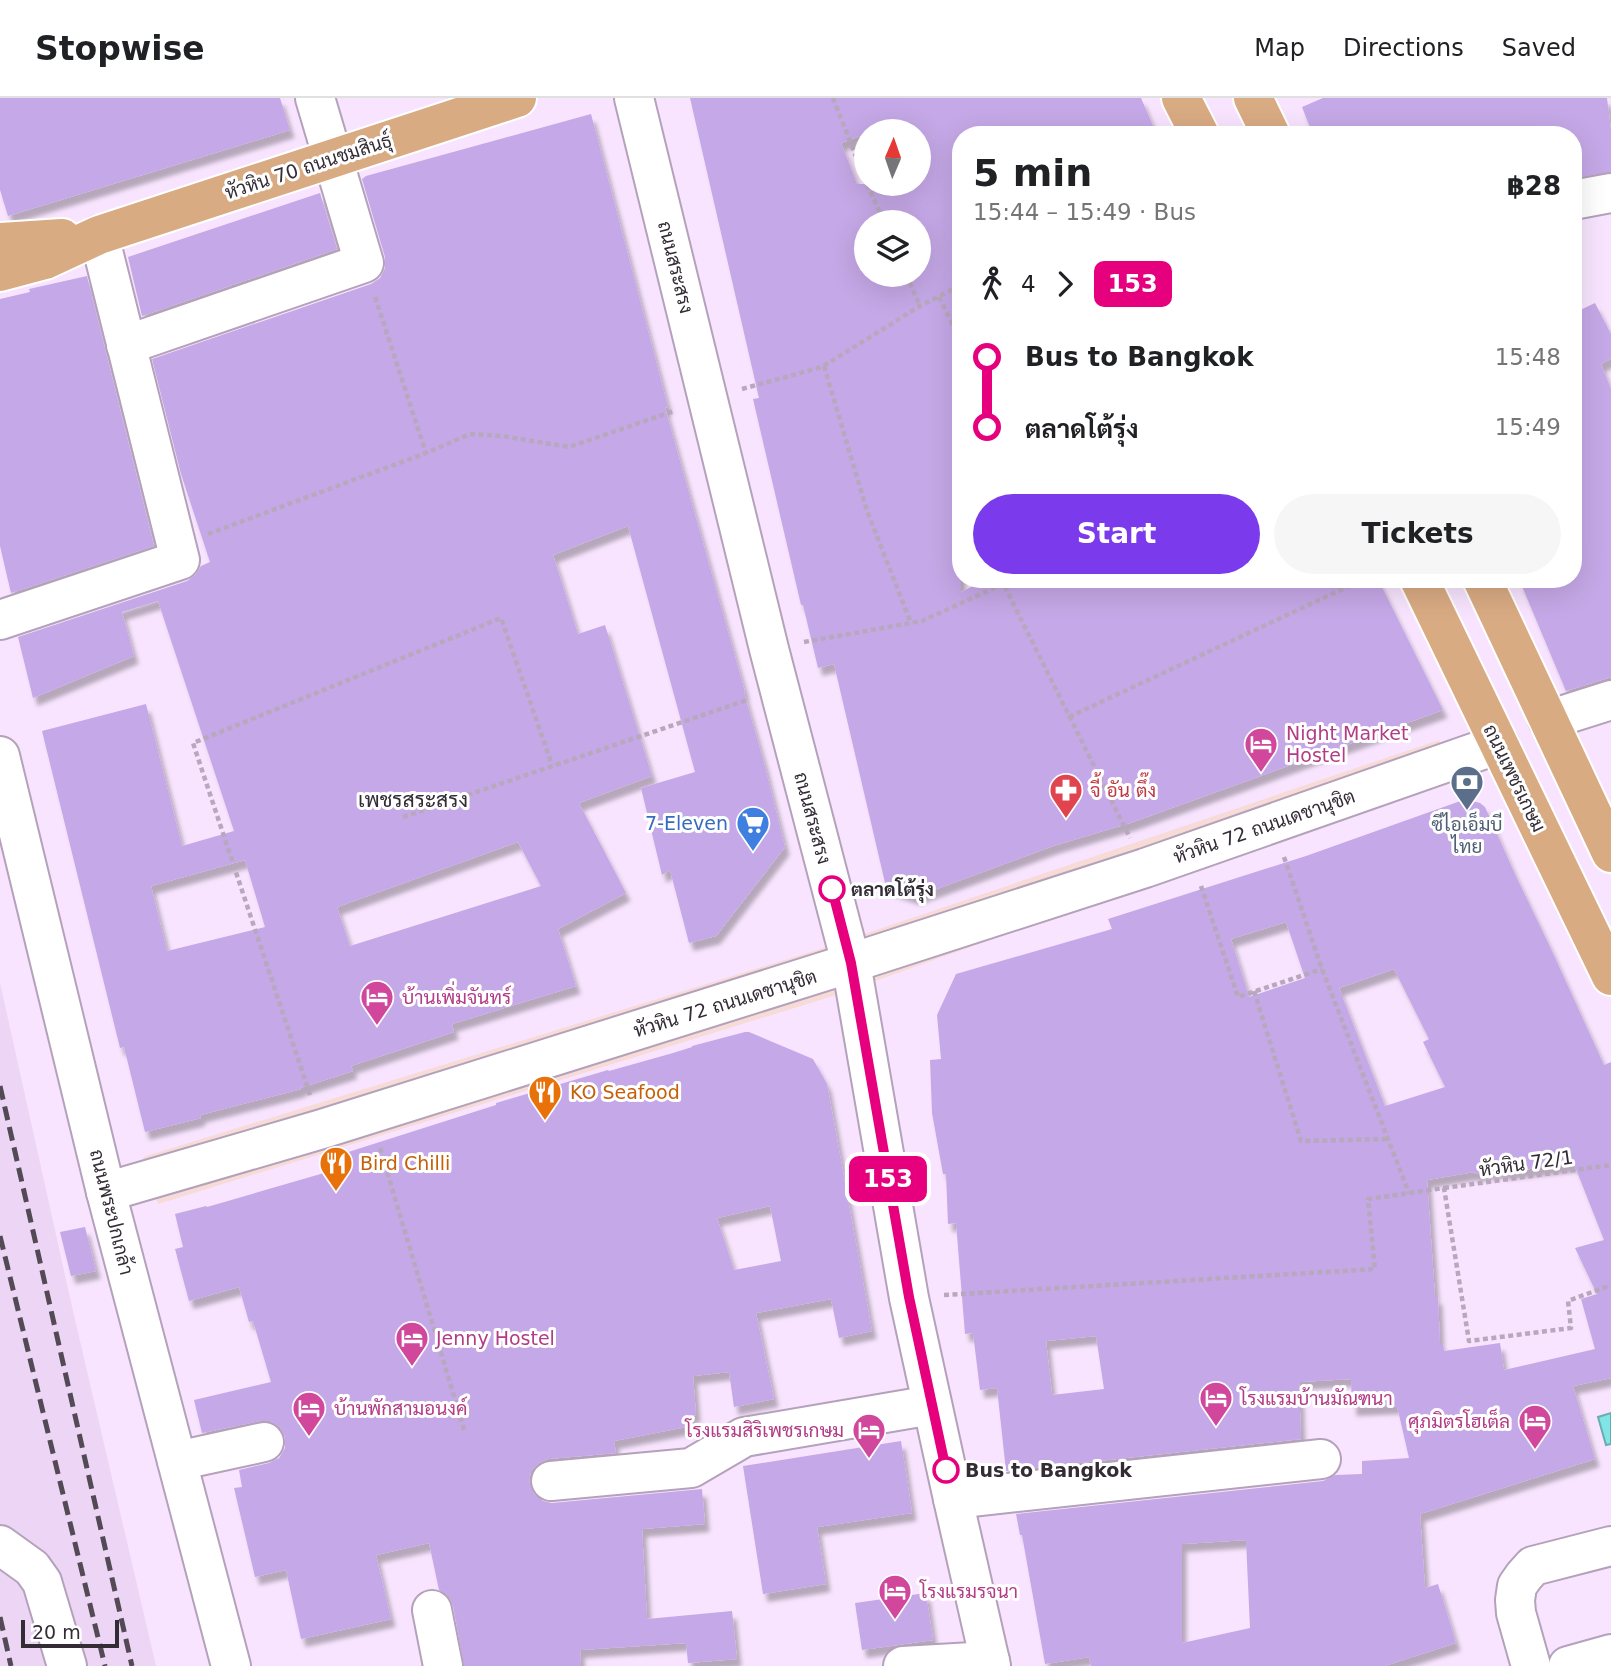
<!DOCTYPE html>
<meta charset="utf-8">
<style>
:root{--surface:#fff;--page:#f6f6f6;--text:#202124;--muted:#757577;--line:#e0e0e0;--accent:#7c3aed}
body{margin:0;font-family:"DejaVu Sans",Sarabun,sans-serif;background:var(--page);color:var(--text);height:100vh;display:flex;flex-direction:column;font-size:26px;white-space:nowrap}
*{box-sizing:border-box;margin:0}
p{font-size:23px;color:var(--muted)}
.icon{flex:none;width:38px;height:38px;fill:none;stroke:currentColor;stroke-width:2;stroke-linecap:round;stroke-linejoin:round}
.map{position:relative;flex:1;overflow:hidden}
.drawer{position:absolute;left:952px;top:28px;width:630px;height:462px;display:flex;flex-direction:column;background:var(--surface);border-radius:28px;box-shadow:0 7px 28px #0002}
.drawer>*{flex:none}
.badge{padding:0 14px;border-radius:10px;font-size:24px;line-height:46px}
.needle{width:46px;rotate:2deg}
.fabs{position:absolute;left:854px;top:21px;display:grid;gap:14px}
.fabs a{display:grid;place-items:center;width:77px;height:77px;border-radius:50%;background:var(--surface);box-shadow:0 7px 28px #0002;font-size:35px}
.scale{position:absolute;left:21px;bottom:18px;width:98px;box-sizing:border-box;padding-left:7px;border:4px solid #332c35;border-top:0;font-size:19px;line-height:24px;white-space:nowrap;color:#332c35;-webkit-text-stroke:5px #fff;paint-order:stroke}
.map>.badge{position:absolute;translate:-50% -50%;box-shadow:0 0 0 4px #fff}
.legs{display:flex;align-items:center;gap:10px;height:77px;padding:0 21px;font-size:23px}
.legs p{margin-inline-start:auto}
.headline{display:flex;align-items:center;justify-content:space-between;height:119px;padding:0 21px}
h1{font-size:38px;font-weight:600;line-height:52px}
.primary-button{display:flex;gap:14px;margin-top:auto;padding:14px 21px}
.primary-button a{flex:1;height:80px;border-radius:42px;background:var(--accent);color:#fff;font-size:28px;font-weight:600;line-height:80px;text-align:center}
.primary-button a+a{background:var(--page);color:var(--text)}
ul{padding:0 21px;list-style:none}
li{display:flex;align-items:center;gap:24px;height:70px;font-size:26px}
li i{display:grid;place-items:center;width:10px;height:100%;margin:0 9px;background:currentColor}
li i::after{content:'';width:18px;height:18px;margin:-9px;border:5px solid;border-radius:50%;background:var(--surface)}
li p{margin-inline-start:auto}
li:first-child i{background:linear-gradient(#0000 50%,currentColor 0)}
li:last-child i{background:linear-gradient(currentColor 50%,#0000 0)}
header{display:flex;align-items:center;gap:42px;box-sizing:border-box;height:98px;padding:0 35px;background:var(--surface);border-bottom:2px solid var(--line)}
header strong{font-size:33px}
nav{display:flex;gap:38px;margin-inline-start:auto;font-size:24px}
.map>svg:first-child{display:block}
.commercial{fill:#f6dbd7}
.built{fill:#edd6f5}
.water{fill:#81e4e5;stroke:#6aadb0;stroke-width:2}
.building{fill:#c5a8e7;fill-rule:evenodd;filter:url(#shadow)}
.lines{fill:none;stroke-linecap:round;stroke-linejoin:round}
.minor-casing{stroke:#b4a1ba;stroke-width:42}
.major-casing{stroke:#fff;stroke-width:42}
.path{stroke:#b8a8bd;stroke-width:4.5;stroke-dasharray:5 3.5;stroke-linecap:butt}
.minor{stroke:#fff;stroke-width:38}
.major{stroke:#d9ab83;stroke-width:38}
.rail{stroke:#534a55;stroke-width:5;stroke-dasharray:14 7;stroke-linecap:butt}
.line-1-casing{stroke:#fff;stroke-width:16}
.line-1{stroke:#e6007e;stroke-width:10}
.stop-1-dot{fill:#fff;stroke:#e6007e;stroke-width:3.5}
.labels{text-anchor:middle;stroke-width:6;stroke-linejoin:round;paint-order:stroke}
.street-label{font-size:19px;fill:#332c35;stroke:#fff}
.hotel-label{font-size:19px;fill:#b23c85;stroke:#fff;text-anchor:start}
.health-label{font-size:19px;fill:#be3a42;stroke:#fff;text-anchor:start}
.shop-label{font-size:19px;fill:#366cbe;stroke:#fff;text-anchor:end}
.service-label{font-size:19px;fill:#4e5e75;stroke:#fff}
.stop-label{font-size:19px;font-weight:bold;fill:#332c35;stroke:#fff;text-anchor:start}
.food-label{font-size:19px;fill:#c56008;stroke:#fff;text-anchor:start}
.neighbourhood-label{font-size:21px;fill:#332c35;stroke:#fff}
</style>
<header>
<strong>Stopwise</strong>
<nav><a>Map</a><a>Directions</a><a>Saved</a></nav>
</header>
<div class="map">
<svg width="1611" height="1568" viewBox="0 0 1611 1568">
<defs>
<filter id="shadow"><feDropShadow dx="4.5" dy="8" stdDeviation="2" flood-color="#0004"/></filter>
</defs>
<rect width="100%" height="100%" fill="#f8e4fe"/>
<polygon class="commercial" points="1439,642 1457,681 1082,809 833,898 158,1106 143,1059 817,852"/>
<polygon class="built" points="0,885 73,1213 156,1568 0,1568"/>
<polygon class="water" points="1611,1315 1611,1346 1606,1347 1598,1319"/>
<g class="building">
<polygon points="0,0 280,0 290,32 8,118 0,92"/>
<path d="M690,0h451l16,37h-196v457l26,-13h391l65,131 -310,112 -80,24 -138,51 -29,-10 -52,-223 -16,4 -15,-63h-2l-48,-206 6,-1zM866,33h53v53h-62l-16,-41 25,-9zM866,124h53v53h-53z"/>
<polygon points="1323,0 1607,0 1611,33 1611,74 1573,80 1573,37 1313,37 1302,9"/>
<path d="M591,16l77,293 -3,1 80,284 -1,1 20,70 21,84 -69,89 -27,7 -19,-73 -8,5 -21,-87 54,-16 -67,-246 -75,29 25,79 27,-9 47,151 -73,27 47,90 -68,36 18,57 -124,38 2,8 -103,34 2,5 -53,17 1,1 -101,26 1,3 -56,14 -21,-85 -4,1 -78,-317 104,-27 36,142 52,-15 -76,-230 -36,11 12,44 -101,42 -15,-61 169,-56 8,-6 6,-9 9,-4 -29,-88 -29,-115 219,-75 9,-6 5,-10v-11l-23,-78 4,-3zM518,744l23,44 -191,60 -13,-39zM245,762l20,67 -98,24 -16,-65z"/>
<polygon points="320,95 337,151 142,218 128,159"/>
<polygon points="87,178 154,448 11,495 0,448 0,201 30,194 29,191"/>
<polygon points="1573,202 1578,213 1595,205 1611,236 1611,261 1601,266 1611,291 1611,579 1566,593 1519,481 1573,481"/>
<path d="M1466,701l14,4 5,4 29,65 37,77 53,116 7,-3v316l-38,8 22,73 -175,55 5,74 13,-4 18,59 -72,23h-293l-2,-9 -44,7 -23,-129h-2l-4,-21 307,-33 12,-6 27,-1v-13l47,-3 -12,-52 -45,2 -1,-29 -52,3 2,57 -295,32 -9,-83 -17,2 -7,-57 -8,1 -9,-111 -8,1 -2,-50h-3l-11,-61 -2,-53 11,-1 -4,-44 19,-41 156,-45 -4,-10 198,-63zM1286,824l19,56 -56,19 -18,-58zM1394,871l35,70 -6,3 22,45 -60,19 -46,-118zM1574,1066l30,76 -29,8 22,46 -16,5 14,50 -91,21 -4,-27 -56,8 -1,-7h-3l-2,-47h-3l-8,-117 47,-8 1,2 27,-4 1,2zM1096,1238l8,53 -52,6 -6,-54zM1246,1442l4,88 -68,15v-99z"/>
<path d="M745,934h4l64,27 14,25 45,247 -33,7 -8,-39 -75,14 18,86 -40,8 -5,-35 -36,4 3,39 -7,1 2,10 -77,15 2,12 -68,6 -9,4 -8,8 -2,11 5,12 9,7 9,2 150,-14 3,35 -63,5 5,90 85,-8 5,48 -49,4 -2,-20 -106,7 1,16h-117l-11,-60 -4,-10 -10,-6 -10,-47 -53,12 15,64 -90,20 -15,-69 -31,7 -21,-89 8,-1 -3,-17 30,-7 10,-5 6,-10v-11l-5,-10 -10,-6h-10l-58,12 -8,-33 77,-18 -18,-61 -4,1 -10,-35 -50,14 -14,-52 8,-2 -8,-33 31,-8 1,1 117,-34 -4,-12 176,-56v-2l112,-33 1,1 64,-18 19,-6v-1zM770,1108l11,55 -47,9 -17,-52z"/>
<polygon points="85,1129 96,1173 71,1178 60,1134"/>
<polygon points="901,1343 912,1415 817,1429 826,1486 763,1496 743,1368"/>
<polygon points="926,1495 933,1542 862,1552 855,1505"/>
</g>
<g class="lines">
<defs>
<g id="minor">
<polyline points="634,0 769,551 851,865 909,1200 953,1401 991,1568"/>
<polyline points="1573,102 1611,95"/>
<polyline points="126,247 364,165 315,0"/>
<polyline points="0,522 180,462 99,137"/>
<polyline points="1548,622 1611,602"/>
<polyline points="0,658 106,1094 231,1568"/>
<polyline points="106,1094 322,1031 851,865 1145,770 1499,646"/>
<polyline points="177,1363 264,1344"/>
<polyline points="551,1383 691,1370 744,1339 932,1307"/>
<polyline points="953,1401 1321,1361"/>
<polyline points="0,1447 32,1470 42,1484 67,1568"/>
<polyline points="432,1512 443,1568"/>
<polyline points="903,1568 990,1563"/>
<polyline points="1531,1568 1516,1515 1515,1502 1517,1488 1524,1478 1533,1468 1611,1448"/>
<polyline points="1568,1568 1611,1556"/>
</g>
<g id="major">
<polyline points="1181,0 1200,37"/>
<polyline points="1253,0 1271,37"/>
<polyline points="0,144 62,140"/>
<polyline points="0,174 45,162 99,137 517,0"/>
<polyline points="1419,481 1611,878"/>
<polyline points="1482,481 1611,755"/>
</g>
</defs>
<use href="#minor" class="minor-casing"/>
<use href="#major" class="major-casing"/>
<g class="path">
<polyline points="833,0 866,84"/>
<polyline points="867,86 884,124"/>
<polyline points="906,177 920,208"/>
<polyline points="375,199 426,355"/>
<polyline points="939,199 961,244"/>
<polyline points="824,268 867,413 911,525"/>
<polyline points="742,291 822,269 920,208 961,187"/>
<polyline points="961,386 955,388 961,400"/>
<polyline points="208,436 426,355 470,336 502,338 569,349 674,313"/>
<polyline points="1001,481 1130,740"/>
<polyline points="804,544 922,523 1003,486"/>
<polyline points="1069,619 1364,481"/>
<polyline points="403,719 747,602"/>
<polyline points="1284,759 1322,871 1409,1095"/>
<polyline points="1201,788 1238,899 1322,871"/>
<polyline points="1254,893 1301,1043 1388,1041"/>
<polyline points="310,997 193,645 501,520 552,667"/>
<polyline points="380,1050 465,1335"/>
<polyline points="1444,1090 1611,1067"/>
<polyline points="944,1197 1375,1171 1368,1101 1444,1090 1469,1243 1571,1230 1568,1203 1611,1187"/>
</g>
<use href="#minor" class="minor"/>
<use href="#major" class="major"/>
<g class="rail">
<polyline points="0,988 132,1568"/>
<polyline points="0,1138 105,1568"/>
<polyline points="0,1519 11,1568"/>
</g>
</g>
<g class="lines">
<defs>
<polyline id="line-1" points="832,791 851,865 909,1199 946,1372"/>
</defs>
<use href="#line-1" class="line-1-casing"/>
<use href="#line-1" class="line-1"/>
</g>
<defs>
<symbol id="hotel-pin" viewBox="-11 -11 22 30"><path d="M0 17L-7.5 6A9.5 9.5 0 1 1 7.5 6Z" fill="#d1479c" stroke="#fff"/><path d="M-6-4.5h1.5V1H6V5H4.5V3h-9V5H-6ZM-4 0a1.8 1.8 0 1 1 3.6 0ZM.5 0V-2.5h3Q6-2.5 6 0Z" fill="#fff"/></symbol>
<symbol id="bank-pin" viewBox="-11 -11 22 30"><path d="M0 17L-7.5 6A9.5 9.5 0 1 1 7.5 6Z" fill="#5c6f8a" stroke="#fff"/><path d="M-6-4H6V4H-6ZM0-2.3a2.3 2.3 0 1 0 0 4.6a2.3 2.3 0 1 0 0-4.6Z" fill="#fff"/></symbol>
<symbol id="pharmacy-pin" viewBox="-11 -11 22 30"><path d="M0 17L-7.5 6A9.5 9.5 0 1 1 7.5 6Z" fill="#e0444e" stroke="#fff"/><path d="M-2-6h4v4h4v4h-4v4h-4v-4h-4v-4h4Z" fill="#fff"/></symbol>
<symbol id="supermarket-pin" viewBox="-11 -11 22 30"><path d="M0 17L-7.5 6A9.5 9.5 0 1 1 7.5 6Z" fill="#3f7fe0" stroke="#fff"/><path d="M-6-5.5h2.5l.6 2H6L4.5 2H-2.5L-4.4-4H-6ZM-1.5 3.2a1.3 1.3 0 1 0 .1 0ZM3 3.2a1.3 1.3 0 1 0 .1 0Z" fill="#fff"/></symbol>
<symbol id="restaurant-pin" viewBox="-11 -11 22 30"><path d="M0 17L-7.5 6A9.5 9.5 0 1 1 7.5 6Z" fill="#e8710a" stroke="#fff"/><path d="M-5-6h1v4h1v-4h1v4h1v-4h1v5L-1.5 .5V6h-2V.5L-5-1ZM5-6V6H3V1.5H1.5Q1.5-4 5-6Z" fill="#fff"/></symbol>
</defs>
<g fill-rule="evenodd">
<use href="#hotel-pin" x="1242" y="627" width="38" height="52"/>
<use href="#bank-pin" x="1448" y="665" width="38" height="52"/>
<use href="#pharmacy-pin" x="1047" y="673" width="38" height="52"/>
<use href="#supermarket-pin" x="734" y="706" width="38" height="52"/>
<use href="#hotel-pin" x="358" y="880" width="38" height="52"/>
<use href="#restaurant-pin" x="526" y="975" width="38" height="52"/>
<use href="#restaurant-pin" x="317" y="1046" width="38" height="52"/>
<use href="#hotel-pin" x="393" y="1221" width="38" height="52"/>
<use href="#hotel-pin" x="1197" y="1281" width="38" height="52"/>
<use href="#hotel-pin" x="290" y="1291" width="38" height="52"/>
<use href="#hotel-pin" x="1516" y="1304" width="38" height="52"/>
<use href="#hotel-pin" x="850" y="1313" width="38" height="52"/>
<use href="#hotel-pin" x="876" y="1474" width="38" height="52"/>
</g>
<g class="stop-1-dot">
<circle cx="832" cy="791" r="12"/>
<circle cx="946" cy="1372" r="12"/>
</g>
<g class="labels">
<g class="street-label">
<text transform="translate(308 68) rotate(-18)" y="7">หัวหิน 70 ถนนชมสินธุ์</text>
<text transform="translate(676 169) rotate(76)" y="7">ถนนสระสรง</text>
<text transform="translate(1515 680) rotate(64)" y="7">ถนนเพชรเกษม</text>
<text transform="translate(813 720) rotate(75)" y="7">ถนนสระสรง</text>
<text transform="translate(1264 728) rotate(-19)" y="7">หัวหิน 72 ถนนเดชานุชิต</text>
<text transform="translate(725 905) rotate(-17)" y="7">หัวหิน 72 ถนนเดชานุชิต</text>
<text transform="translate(1526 1065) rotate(-8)" y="7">หัวหิน 72/1</text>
<text transform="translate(112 1114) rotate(76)" y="7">ถนนพระปกเกล้า</text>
</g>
<g class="hotel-label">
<text x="1286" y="642">Night Market<tspan x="1286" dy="22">Hostel</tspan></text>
<text x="402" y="906">บ้านเพิ่มจันทร์</text>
<text x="436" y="1247">Jenny Hostel</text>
<text x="1240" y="1307">โรงแรมบ้านมัณฑนา</text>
<text x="334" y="1317">บ้านพักสามอนงค์</text>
<text x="1510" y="1330" text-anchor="end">ศุภมิตรโฮเต็ล</text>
<text x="844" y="1339" text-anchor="end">โรงแรมสิริเพชรเกษม</text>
<text x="920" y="1500">โรงแรมรจนา</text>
</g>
<g class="health-label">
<text x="1090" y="699">จี้ อัน ตึ๊ง</text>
</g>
<g class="shop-label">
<text x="728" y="732">7-Eleven</text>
</g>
<g class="service-label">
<text x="1467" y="733">ซีไอเอ็มบี<tspan x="1467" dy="22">ไทย</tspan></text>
</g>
<g class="stop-label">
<text x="851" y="798">ตลาดโต้รุ่ง</text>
<text x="965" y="1379">Bus to Bangkok</text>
</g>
<g class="food-label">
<text x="570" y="1001">KO Seafood</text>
<text x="360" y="1072">Bird Chilli</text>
</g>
<g class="neighbourhood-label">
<text x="413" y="709">เพชรสระสรง</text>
</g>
</g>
</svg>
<div class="fabs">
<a><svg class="needle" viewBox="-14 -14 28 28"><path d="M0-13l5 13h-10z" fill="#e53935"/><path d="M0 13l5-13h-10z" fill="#757577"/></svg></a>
<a><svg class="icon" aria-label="layers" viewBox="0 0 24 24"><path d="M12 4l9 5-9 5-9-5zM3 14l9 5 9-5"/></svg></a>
</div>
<div class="scale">20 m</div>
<b class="badge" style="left:888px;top:1081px;background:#e6007e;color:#fff">153</b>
<section class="drawer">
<div class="headline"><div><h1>5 min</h1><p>15:44 – 15:49 · Bus</p></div><b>฿28</b></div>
<div class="legs"><svg class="icon" aria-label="walk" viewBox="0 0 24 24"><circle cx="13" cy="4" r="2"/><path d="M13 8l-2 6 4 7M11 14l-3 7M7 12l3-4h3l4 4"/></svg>4<svg class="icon" aria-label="forward" viewBox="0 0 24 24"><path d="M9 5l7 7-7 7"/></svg><b class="badge" style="background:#e6007e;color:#fff">153</b></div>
<ul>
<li><i style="color:#e6007e"></i><b>Bus to Bangkok</b><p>15:48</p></li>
<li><i style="color:#e6007e"></i><b>ตลาดโต้รุ่ง</b><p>15:49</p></li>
</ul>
<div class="primary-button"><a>Start</a><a>Tickets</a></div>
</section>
</div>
